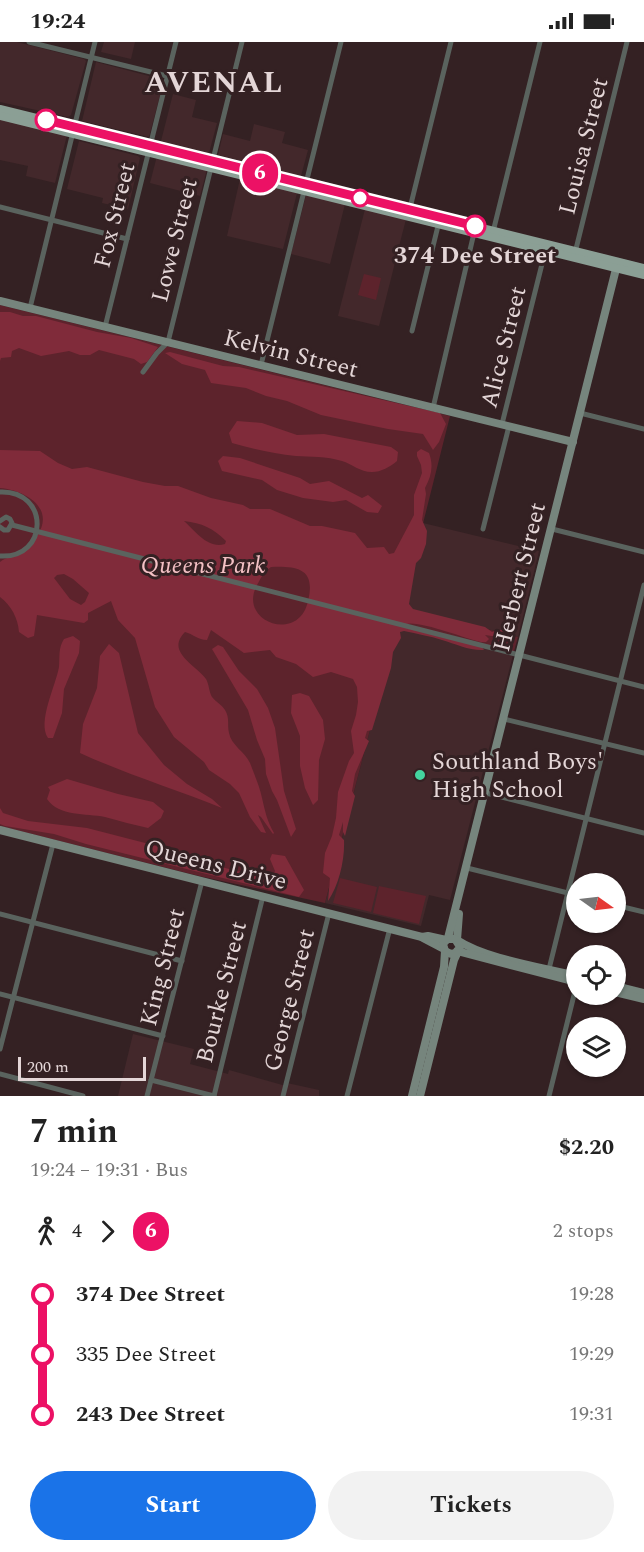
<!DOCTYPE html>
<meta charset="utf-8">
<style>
:root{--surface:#fff;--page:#f2f2f2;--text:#222;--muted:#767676;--accent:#1a73e8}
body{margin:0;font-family:Spectral,serif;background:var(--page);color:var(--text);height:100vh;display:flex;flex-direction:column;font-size:22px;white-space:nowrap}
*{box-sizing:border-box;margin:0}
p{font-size:20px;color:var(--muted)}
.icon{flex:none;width:33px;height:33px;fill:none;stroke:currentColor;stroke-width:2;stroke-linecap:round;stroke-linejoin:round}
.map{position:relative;height:1054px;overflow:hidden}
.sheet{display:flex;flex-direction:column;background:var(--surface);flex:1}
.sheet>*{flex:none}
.badge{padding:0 12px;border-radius:20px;font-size:21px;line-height:39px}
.needle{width:39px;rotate:104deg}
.fabs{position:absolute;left:566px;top:831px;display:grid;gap:12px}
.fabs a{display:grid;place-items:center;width:60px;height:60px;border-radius:50%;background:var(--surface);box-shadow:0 2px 4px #0004;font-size:30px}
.scale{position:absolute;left:18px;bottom:15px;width:128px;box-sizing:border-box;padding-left:6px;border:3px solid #e4d6d7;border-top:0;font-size:16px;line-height:21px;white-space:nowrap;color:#e4d6d7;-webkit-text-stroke:4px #342123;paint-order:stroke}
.map>.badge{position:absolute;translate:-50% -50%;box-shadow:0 0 0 3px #fff}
.legs{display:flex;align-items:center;gap:9px;height:66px;padding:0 30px;font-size:20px}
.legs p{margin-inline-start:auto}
.headline{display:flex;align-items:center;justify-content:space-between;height:102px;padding:0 30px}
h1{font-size:33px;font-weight:700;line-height:45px}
.primary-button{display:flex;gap:12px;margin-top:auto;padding:12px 30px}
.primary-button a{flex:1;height:69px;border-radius:36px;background:var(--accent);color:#fff;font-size:24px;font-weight:700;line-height:69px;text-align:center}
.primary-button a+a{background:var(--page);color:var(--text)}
ul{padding:0 30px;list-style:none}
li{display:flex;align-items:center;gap:21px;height:60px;font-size:22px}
li i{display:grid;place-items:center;width:9px;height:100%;margin:0 8px;background:currentColor}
li i::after{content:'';width:15px;height:15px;margin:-8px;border:4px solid;border-radius:50%;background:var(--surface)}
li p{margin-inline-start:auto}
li:first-child i{background:linear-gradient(#0000 50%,currentColor 0)}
li:last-child i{background:linear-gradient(currentColor 50%,#0000 0)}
.status{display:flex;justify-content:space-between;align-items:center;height:42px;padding:0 30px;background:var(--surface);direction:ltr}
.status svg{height:16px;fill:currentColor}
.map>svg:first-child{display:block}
.built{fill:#43282b}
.green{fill:#5d232c}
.forest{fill:#802b3a;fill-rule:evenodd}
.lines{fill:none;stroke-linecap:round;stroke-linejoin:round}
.street{stroke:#5a635e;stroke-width:5}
.secondary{stroke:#76857d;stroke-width:8}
.primary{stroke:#8b9f95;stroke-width:8}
.line-1-casing{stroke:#fff;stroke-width:14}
.line-1{stroke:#ec1165;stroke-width:9}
.stop-1-dot{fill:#fff;stroke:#ec1165;stroke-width:3}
.poi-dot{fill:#44d49f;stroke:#342123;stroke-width:2}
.labels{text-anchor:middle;stroke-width:6;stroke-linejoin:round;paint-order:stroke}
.street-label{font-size:24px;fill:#e4d6d7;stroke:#342123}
.stop-label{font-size:24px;font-weight:bold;fill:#e4d6d7;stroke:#342123}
.park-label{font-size:24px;font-style:italic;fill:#f4c1c5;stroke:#342123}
.poi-label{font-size:24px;fill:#e4d6d7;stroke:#342123;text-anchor:start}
.district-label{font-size:30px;font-weight:bold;letter-spacing:1.5px;fill:#e4d6d7;stroke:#342123}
</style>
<div class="status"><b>19:24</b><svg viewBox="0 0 49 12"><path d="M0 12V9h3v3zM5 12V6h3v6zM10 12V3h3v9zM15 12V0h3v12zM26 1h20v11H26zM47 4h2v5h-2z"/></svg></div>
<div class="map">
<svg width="644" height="1054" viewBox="0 0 644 1054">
<rect width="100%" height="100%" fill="#342123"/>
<g class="built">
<polygon points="0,0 17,0 84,17 86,19 71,73 68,75 0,60"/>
<polygon points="104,0 135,0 131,17 101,10"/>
<polygon points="96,20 164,38 149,95 82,79"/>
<polygon points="173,52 196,58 192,75 217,81 209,111 161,99"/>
<polygon points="0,77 67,93 55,141 26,134 28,124 0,118"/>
<polygon points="254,82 285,90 282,101 308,108 301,134 218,113 223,92 250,99"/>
<polygon points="79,99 138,114 140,116 128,167 102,161 103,156 67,147"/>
<polygon points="157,114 207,127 200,154 150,141"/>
<polygon points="240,137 297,151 283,207 227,194"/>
<polygon points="306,153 345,162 330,222 291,212"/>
<polygon points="365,167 406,177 379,284 338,274"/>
<polygon points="423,481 539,509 518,595 402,565"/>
<polygon points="397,584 513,613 450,858 429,853 421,884 325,861"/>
<polygon points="133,992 194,1007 190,1022 228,1032 229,1028 286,1044 287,1041 319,1048 319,1054 118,1054"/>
</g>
<g class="green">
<polygon points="364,232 381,236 376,258 358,253"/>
<polygon points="0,263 450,374 402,565 518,595 513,613 397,584 325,861 199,834 0,784"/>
<polygon points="340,836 377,845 371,870 333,861"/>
<polygon points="379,844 426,854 419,882 373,871"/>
</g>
<g class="forest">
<polygon points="0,270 10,270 23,274 36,274 97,290 131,296 158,305 147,320 141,322 134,317 99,308 90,313 80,313 69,309 41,314 19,306 12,309 11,315 1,316 0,319"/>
<polygon points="170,310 223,324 239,325 440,371 446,382 439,400 433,408 423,392 388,387 321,373 287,359 266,354 246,346 211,341 205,328 182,322 165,311"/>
<path d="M237,379l25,2 35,12 27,-1 67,13 7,5 -1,9c-7,6 -16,11 -25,11 -12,0 -20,-8 -30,-11 -16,-5 -31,-4 -46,-5 -22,-2 -43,-7 -64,-13l-3,-10z"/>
<path d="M421,407l8,4c5,13 2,24 -4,35l1,6 -4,26 5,11 -1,13 -5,14 -5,5 -7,41 4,5 72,18 7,5 7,-2h9l2,7 -4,4 -7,-4 -14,-2 4,4 -3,3h-5c-17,-4 -62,-22 -75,-18l75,22 3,4c-14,1 -28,-6 -42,-10 -12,-4 -25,-6 -38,-9l-4,1 1,6 -8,14 -2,16 -19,62 -5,1 -2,7 4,3 -14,33 -3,17 3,5 -10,40 -2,-4v-10l-4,13 5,5c1,19 -5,45 -16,61l2,-23 -7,-5 2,-20 7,-17 4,-18 2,-26 11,-31 5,-8 -3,-22 5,-16 2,-13 -1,-15 -4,-8 -22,-7 -18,5 -17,-13 -20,-7 -6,-7 -26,3 -33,-23 -4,10c-9,0 -14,-6 -22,-8 -20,20 11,33 21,47 3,5 3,13 6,18 4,5 10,8 13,13 5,8 2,14 4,23 2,12 16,19 21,30 4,11 10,24 12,35 3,13 5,23 12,35l-1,1 -12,-17 -3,-2 8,18 -5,-1 -11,-15 -11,-24 -9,-9 -21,-14 -5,-8 -30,-25 -19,-30 -20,-69 -17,-18 -7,-19 -23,12v7l-4,3 -47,-8 -3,21 -6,2 -9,-6c-1,-14 -8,-27 -19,-35v-35c7,-6 17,-5 25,-11 5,-4 8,-10 12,-15 19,-28 -12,-46 -37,-48v-38l40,1 18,12 14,6 15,-2 56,15 22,4h13l33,12 32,7 7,4h20l40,17h12l33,7 12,15 17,-1 5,7 5,-1 20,-38v-20l8,-22 -1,-8 -4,-9v-4zM184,479c18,2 29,7 42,20l-1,3c-17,5 -29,-12 -41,-23zM271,525c27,-1 45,2 37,34 -9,43 -71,21 -51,-16 4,-7 7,-14 14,-18zM64,532l9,5 16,14 -4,9 -4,3 -11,-6 -16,-21 3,-3z"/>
<polygon points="223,414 240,416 300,436 310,442 329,439 362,456 368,453 382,464 378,471 367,470 346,458 333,460 303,456 277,448 262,438 222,429 218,419"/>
<path d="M73,594l7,5 -1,12 -15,36 -2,24 -9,25h-5c-11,-16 8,-53 11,-71 1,-10 -1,-19 5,-28z"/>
<path d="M109,602l10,9 19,80 26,32 23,19 25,15 10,9c-47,-19 -96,-34 -142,-55l3,-29 14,-36 3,-32z"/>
<polygon points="218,603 223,605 239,629 257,647 268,666 275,686 284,749 296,787 291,795 277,758 272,749 266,732 265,717 257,698 248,668 212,607"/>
<polygon points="300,651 309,654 323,678 325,697 319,718 318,758 313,763 305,746 300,724 300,694 291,671 292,653"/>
<path d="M67,737l51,15 35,8 11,9 -3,7 -13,10c-14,-3 -28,-7 -43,-11 -19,-4 -46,0 -58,-18l3,-9 -2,-3z"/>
<polygon points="0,766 3,771 28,779 87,786 149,802 221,825 271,837 275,829 270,817 272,812 285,814 304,848 299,855 86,802 54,792 5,784 0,782"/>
</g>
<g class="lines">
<g class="street">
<polyline points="29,0 167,34"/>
<polyline points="0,165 127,197"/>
<polyline points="409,170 451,0"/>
<polyline points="493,190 540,0"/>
<polyline points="575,211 627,0"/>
<polyline points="30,266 95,0"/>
<polyline points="105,285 176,0"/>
<polyline points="412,289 439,180"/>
<polyline points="261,323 341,0"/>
<polyline points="143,330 157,311 168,300 242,0"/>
<polyline points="433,366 474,191"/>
<polyline points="580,371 644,387"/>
<polyline points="502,382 546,206"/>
<path d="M0,450c50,-2 49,67 0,64"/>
<polyline points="0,479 6,475 10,477 12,481 8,488 4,488 0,485"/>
<polyline points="12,483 644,645"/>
<polyline points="483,487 509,384"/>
<polyline points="552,487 644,510"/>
<polyline points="504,677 644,711"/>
<polyline points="486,751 644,791"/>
<polyline points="467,826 576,853"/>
<polyline points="615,863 644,870"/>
<polyline points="0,872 182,919"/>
<polyline points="549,927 644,543"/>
<polyline points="0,952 163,994"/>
<polyline points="0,1007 53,802"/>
<polyline points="0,1032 83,1054"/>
<polyline points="151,1038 214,1054"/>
<polyline points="147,1054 202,839"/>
<polyline points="214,1054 263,854"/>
<polyline points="283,1054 329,871"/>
<polyline points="347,1054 390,886"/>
<polyline points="549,1054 576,945"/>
</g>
<g class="secondary">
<polyline points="0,259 573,400"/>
<polyline points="0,788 422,895 428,894 446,898"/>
<path d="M459,872l-2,26c29,19 84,27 119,36"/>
<polyline points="423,896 444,907"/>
<polyline points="448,896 617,223"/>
<polyline points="457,909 576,940"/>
<polyline points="615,944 644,951"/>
<polyline points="615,950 644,957"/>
<polyline points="412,1054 444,925 445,909"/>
<polyline points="420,1054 454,918 460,905 455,897 447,897 443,902 445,909 451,912 456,911"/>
</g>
<g class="primary">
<polyline points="0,67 644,226"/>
<polyline points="0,74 644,233"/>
</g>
</g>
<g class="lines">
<defs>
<polyline id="line-1" points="46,78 475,184"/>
</defs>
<use href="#line-1" class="line-1-casing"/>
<use href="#line-1" class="line-1"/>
</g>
<g class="stop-1-dot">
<circle cx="46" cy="78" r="10"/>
<circle cx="360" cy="156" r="8"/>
<circle cx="475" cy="184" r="10"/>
</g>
<circle class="poi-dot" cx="420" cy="733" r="6"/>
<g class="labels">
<g class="street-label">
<text transform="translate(583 104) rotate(-76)" y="8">Louisa Street</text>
<text transform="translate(114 173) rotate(-76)" y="8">Fox Street</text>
<text transform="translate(174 198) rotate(-76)" y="8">Lowe Street</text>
<text transform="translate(503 305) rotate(-76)" y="8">Alice Street</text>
<text transform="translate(291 311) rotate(14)" y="8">Kelvin Street</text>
<text transform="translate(519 535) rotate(-76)" y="8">Herbert Street</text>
<text transform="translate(216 822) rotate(14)" y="8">Queens Drive</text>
<text transform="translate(162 925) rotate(-76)" y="8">King Street</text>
<text transform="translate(221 950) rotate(-76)" y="8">Bourke Street</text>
<text transform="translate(289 958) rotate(-76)" y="8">George Street</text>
</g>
<g class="stop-label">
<text x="475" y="221">374 Dee Street</text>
</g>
<g class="park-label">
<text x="203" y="531">Queens Park</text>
</g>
<g class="poi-label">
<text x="432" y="727">Southland Boys'<tspan x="432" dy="28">High School</tspan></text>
</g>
<g class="district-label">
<text x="214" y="50">AVENAL</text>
</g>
</g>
</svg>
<div class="fabs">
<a><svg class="needle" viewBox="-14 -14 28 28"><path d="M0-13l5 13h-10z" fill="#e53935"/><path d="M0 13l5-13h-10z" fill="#767676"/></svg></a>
<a><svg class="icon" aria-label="locate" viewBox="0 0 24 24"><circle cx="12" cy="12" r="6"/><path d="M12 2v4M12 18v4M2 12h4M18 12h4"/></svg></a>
<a><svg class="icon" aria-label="layers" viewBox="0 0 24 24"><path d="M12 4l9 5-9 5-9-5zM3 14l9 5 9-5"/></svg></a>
</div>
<div class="scale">200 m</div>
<b class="badge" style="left:260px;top:131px;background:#ec1165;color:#fff">6</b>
</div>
<section class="sheet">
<div class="headline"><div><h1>7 min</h1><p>19:24 – 19:31 · Bus</p></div><b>$2.20</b></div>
<div class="legs"><svg class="icon" aria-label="walk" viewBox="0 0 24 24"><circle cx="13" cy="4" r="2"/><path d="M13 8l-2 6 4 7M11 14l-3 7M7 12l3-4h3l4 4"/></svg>4<svg class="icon" aria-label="forward" viewBox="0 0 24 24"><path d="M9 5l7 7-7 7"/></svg><b class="badge" style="background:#ec1165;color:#fff">6</b><p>2 stops</p></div>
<ul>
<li><i style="color:#ec1165"></i><b>374 Dee Street</b><p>19:28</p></li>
<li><i style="color:#ec1165"></i><span>335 Dee Street</span><p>19:29</p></li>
<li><i style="color:#ec1165"></i><b>243 Dee Street</b><p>19:31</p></li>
</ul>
<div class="primary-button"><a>Start</a><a>Tickets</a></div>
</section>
